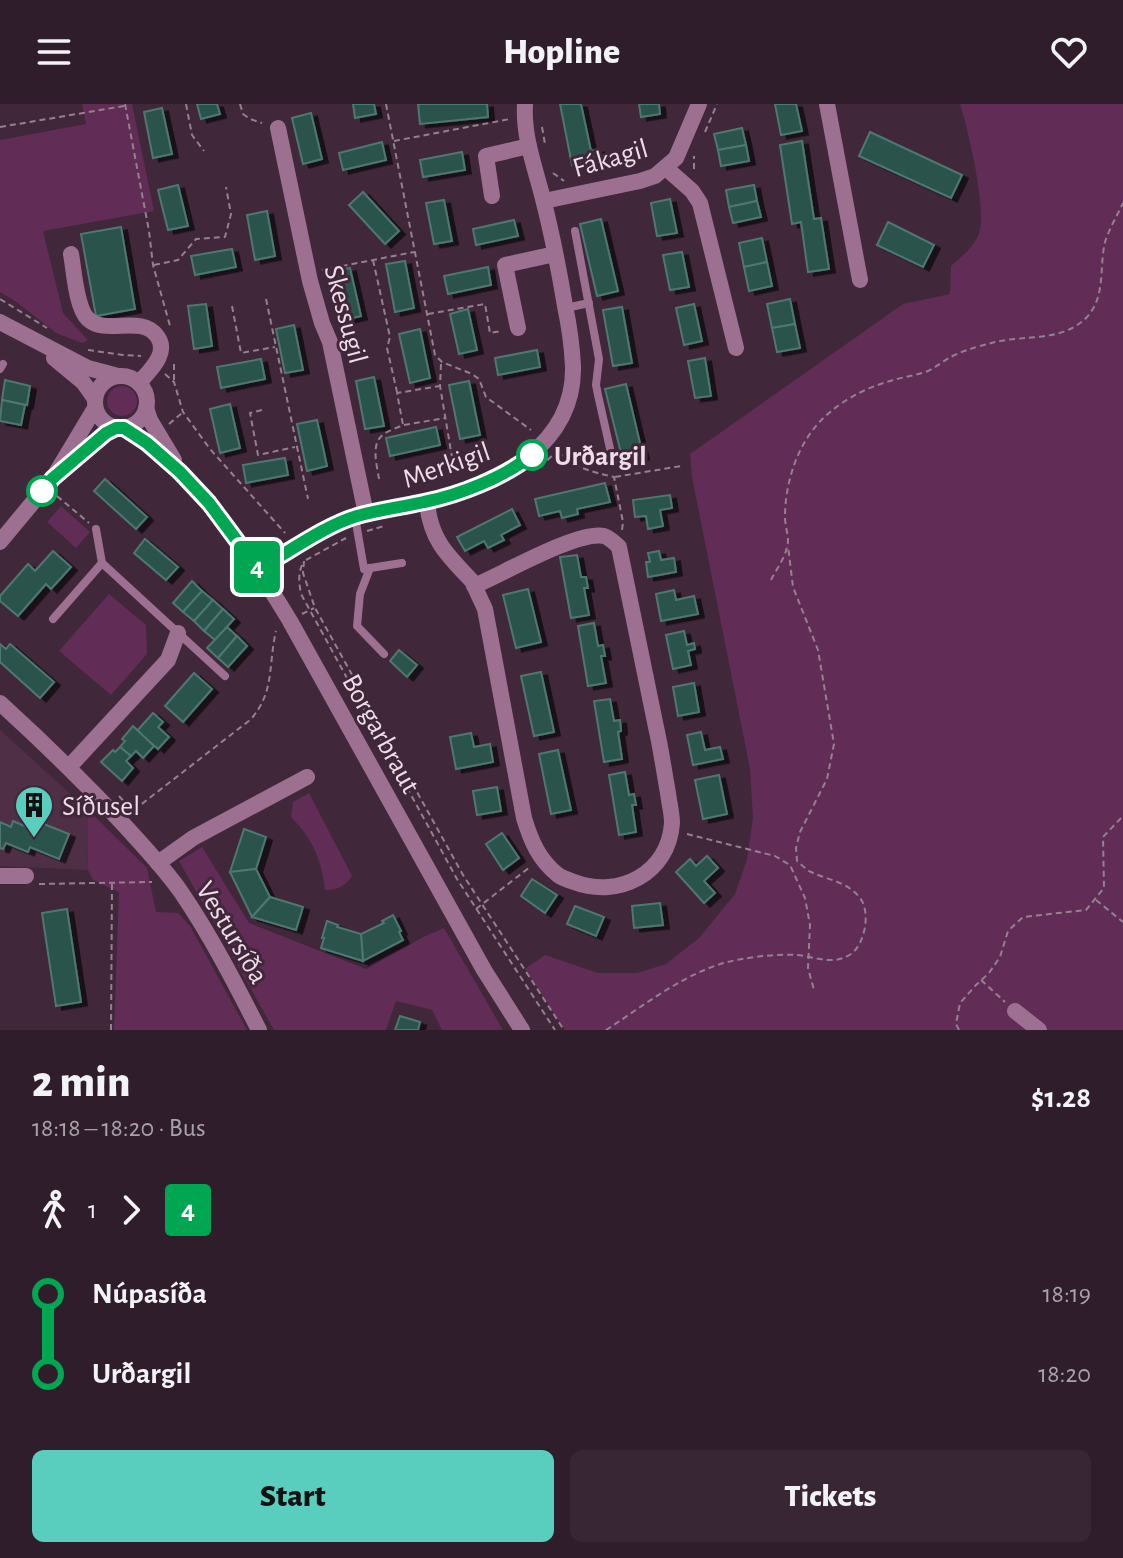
<!DOCTYPE html>
<meta charset="utf-8">
<style>
:root{--surface:#301d2c;--page:#382634;--text:#f1f3f6;--muted:#a8a2a9;--accent:#59cebe}
body{margin:0;font-family:"Alegreya Sans",sans-serif;background:var(--page);color:var(--text);height:100vh;display:flex;flex-direction:column;font-size:30px;white-space:nowrap}
*{box-sizing:border-box;margin:0}
p{font-size:26px;color:var(--muted)}
.icon{flex:none;width:44px;height:44px;fill:none;stroke:currentColor;stroke-width:2;stroke-linecap:round;stroke-linejoin:round}
.map{position:relative;height:926px;overflow:hidden}
.side{display:flex;flex-direction:column;background:var(--surface);flex:1}
.side>*{flex:none}
.badge{padding:0 16px;border-radius:6px;font-size:28px;line-height:52px}
.map>.badge{position:absolute;translate:-50% -50%;box-shadow:0 0 0 4px #fff}
.legs{display:flex;align-items:center;gap:12px;height:88px;padding:0 32px;font-size:26px}
.legs p{margin-inline-start:auto}
.headline{display:flex;align-items:center;justify-content:space-between;height:136px;padding:0 32px}
h1{font-size:44px;font-weight:800;line-height:60px}
.action{display:flex;gap:16px;margin-top:auto;padding:16px 32px}
.action a{flex:1;height:92px;border-radius:12px;background:var(--accent);color:#111;font-size:32px;font-weight:800;line-height:92px;text-align:center}
.action a+a{background:var(--page);color:var(--text)}
ul{padding:0 32px;list-style:none}
li{display:flex;align-items:center;gap:28px;height:80px;font-size:30px}
li i{display:grid;place-items:center;width:12px;height:100%;margin:0 10px;background:currentColor}
li i::after{content:'';width:20px;height:20px;margin:-10px;border:6px solid;border-radius:50%;background:var(--surface)}
li p{margin-inline-start:auto}
li:first-child i{background:linear-gradient(#0000 50%,currentColor 0)}
li:last-child i{background:linear-gradient(currentColor 50%,#0000 0)}
header{display:flex;justify-content:space-between;align-items:center;height:104px;padding:0 32px;background:var(--surface);font-size:36px;font-weight:800}
.map>svg:first-child{display:block}
.built{fill:#4e2f46}
.green{fill:#612c56}
.building{fill:#29524c;stroke:#4e7871;stroke-width:2;filter:url(#shadow)}
.lines{fill:none;stroke-linecap:round;stroke-linejoin:round}
.path{stroke:#958090;stroke-width:2;stroke-dasharray:6 4;stroke-linecap:butt}
.service{stroke:#9d7091;stroke-width:8}
.minor{stroke:#9d7091;stroke-width:16}
.tertiary{stroke:#9d7091;stroke-width:16}
.line-1-casing{stroke:#fff;stroke-width:18}
.line-1{stroke:#00a651;stroke-width:12}
.stop-1-dot{fill:#fff;stroke:#00a651;stroke-width:4}
.labels{text-anchor:middle;stroke-width:6;stroke-linejoin:round;paint-order:stroke}
.street-label{font-size:28px;fill:#efdeea;stroke:#40273a}
.stop-label{font-size:28px;font-weight:bold;fill:#efdeea;stroke:#40273a;text-anchor:start}
.poi-label{font-size:28px;fill:#efdeea;stroke:#40273a;text-anchor:start}
</style>
<header><svg class="icon" aria-label="menu" viewBox="0 0 24 24"><path d="M4 6h16M4 12h16M4 18h16"/></svg>Hopline<svg class="icon" aria-label="heart" viewBox="0 0 24 24"><path d="M12 20l-8-8c-3-5 5-10 8-4 3-6 11-1 8 4z"/></svg></header>
<div class="map">
<svg width="1123" height="926" viewBox="0 0 1123 926">
<defs>
<filter id="shadow"><feDropShadow dx="6" dy="3.5" stdDeviation="0" flood-color="#0009"/></filter>
</defs>
<rect width="100%" height="100%" fill="#40273a"/>
<polygon class="built" points="0,626 87,705 88,766 0,762"/>
<g class="green">
<polygon points="82,0 132,0 154,107 43,127 63,209 88,236 82,239 56,229 15,197 0,188 0,36 86,20"/>
<path d="M960,0h163v926h-558l-40,-61 20,-14 53,18h39l29,-9 33,-26 36,-44 12,-35 6,-41 -3,-49 -58,-292 -2,-23 213,-150 47,-10 1,-28c11,-10 23,-19 28,-33 8,-23 -11,-104 -19,-129z"/>
<circle cx="122" cy="297" r="15"/>
<polygon points="61,402 90,428 76,444 47,418"/>
<polygon points="109,490 146,521 147,550 111,591 59,547"/>
<path d="M309,689l43,83c-6,10 -15,14 -27,14 -3,-30 -13,-52 -34,-73l2,-15z"/>
<polygon points="87,705 147,764 156,808 178,809 190,822 247,926 114,926 119,788 93,776 88,766"/>
<polygon points="202,743 249,819 366,865 425,832 444,824 503,926 442,926 432,906 396,897 386,926 274,926 179,757"/>
</g>
<g class="building">
<polygon points="197,0 217,0 220,10 201,15"/>
<polygon points="353,0 374,0 376,10 355,14"/>
<polygon points="418,0 487,0 488,13 420,20"/>
<polygon points="560,0 581,0 591,47 598,45 600,55 572,61"/>
<polygon points="639,0 659,0 660,10 641,13"/>
<polygon points="775,0 796,0 802,27 781,31"/>
<polygon points="162,4 172,50 153,54 144,8"/>
<polygon points="311,9 322,55 303,60 292,14"/>
<polygon points="742,24 746,41 718,46 714,30"/>
<polygon points="870,28 962,71 951,94 859,52"/>
<polygon points="802,37 814,115 821,114 829,165 808,168 801,118 792,120 780,41"/>
<polygon points="382,38 386,56 343,66 339,49"/>
<polygon points="746,41 749,57 721,62 718,46"/>
<polygon points="462,48 465,66 423,73 420,56"/>
<polygon points="178,81 188,122 168,126 158,86"/>
<polygon points="754,81 757,97 729,103 726,86"/>
<polygon points="363,88 399,127 385,140 349,101"/>
<polygon points="670,95 677,129 657,132 651,99"/>
<polygon points="444,96 452,137 434,140 426,99"/>
<polygon points="757,97 761,113 733,119 729,103"/>
<polygon points="267,107 275,152 255,156 247,111"/>
<polygon points="601,115 618,187 597,192 580,120"/>
<polygon points="514,116 518,132 476,141 473,125"/>
<polygon points="888,118 934,141 923,163 877,141"/>
<polygon points="121,123 135,205 96,212 81,130"/>
<polygon points="762,134 767,158 744,163 739,139"/>
<polygon points="232,145 236,163 195,171 191,152"/>
<polygon points="682,148 689,183 670,186 663,151"/>
<polygon points="405,157 414,204 395,208 386,160"/>
<polygon points="767,158 772,182 749,187 744,163"/>
<polygon points="488,163 491,181 448,190 444,172"/>
<polygon points="350,164 361,212 340,217 330,168"/>
<polygon points="790,195 795,220 772,224 767,200"/>
<polygon points="206,200 212,242 194,245 188,202"/>
<polygon points="694,200 702,237 684,241 676,204"/>
<polygon points="622,203 632,259 613,262 603,206"/>
<polygon points="468,205 477,246 459,250 450,210"/>
<polygon points="795,220 800,244 777,248 772,224"/>
<polygon points="294,221 303,266 285,269 276,225"/>
<polygon points="420,225 430,274 410,279 399,230"/>
<polygon points="537,246 540,263 498,271 495,254"/>
<polygon points="705,254 711,292 695,294 688,257"/>
<polygon points="261,255 265,275 221,284 217,263"/>
<polygon points="374,273 384,322 365,325 356,277"/>
<polygon points="5,276 30,282 27,301 2,296"/>
<polygon points="469,277 480,331 460,335 449,281"/>
<polygon points="626,280 643,352 623,357 605,285"/>
<polygon points="2,296 25,301 21,321 0,317"/>
<polygon points="230,300 240,344 220,349 210,305"/>
<polygon points="317,316 327,362 307,367 297,320"/>
<polygon points="436,323 440,341 390,352 386,334"/>
<polygon points="285,354 288,371 246,379 243,361"/>
<polygon points="105,375 147,413 136,425 94,387"/>
<polygon points="605,379 610,398 577,405 578,410 562,414 560,407 539,412 535,395"/>
<polygon points="670,391 672,404 660,406 663,422 648,425 646,412 635,413 633,396"/>
<polygon points="512,405 520,421 501,431 504,436 488,444 484,437 465,447 457,433"/>
<polygon points="145,435 178,463 166,476 134,449"/>
<polygon points="53,447 71,463 51,485 46,480 18,512 0,497 0,492 28,460 35,467"/>
<polygon points="659,447 661,456 674,454 676,468 648,473 646,458 650,458 648,449"/>
<polygon points="577,451 581,473 586,473 588,484 584,484 589,511 571,514 560,453"/>
<polygon points="192,477 202,487 183,508 173,499"/>
<polygon points="528,485 541,538 516,544 503,491"/>
<polygon points="674,486 676,496 694,492 698,510 661,517 656,490"/>
<polygon points="202,487 213,496 194,517 183,508"/>
<polygon points="213,496 223,505 204,527 194,517"/>
<polygon points="223,505 234,515 215,536 204,527"/>
<polygon points="594,519 598,542 603,541 605,552 601,552 606,579 588,582 578,522"/>
<polygon points="227,523 237,532 218,554 207,544"/>
<polygon points="684,527 687,541 694,539 695,545 688,547 691,561 673,565 666,531"/>
<polygon points="237,532 247,542 228,563 218,554"/>
<polygon points="0,540 6,545 10,540 54,578 40,594 0,558"/>
<polygon points="399,546 417,561 407,573 390,557"/>
<polygon points="541,568 554,628 534,632 521,572"/>
<polygon points="194,569 212,585 183,618 165,602"/>
<polygon points="694,579 699,608 678,612 673,583"/>
<polygon points="610,595 614,617 620,616 621,627 618,628 622,655 604,658 594,597"/>
<polygon points="153,609 163,618 158,623 169,633 158,645 137,627"/>
<polygon points="133,622 154,642 143,654 136,647 131,652 120,643 125,637 122,635"/>
<polygon points="701,628 705,646 720,643 723,655 693,661 687,631"/>
<polygon points="471,629 474,643 490,640 493,658 456,665 450,633"/>
<polygon points="120,643 131,652 126,657 133,664 122,677 101,658 113,646 115,648"/>
<polygon points="558,646 571,706 551,710 539,650"/>
<polygon points="625,668 629,691 634,690 636,701 632,701 636,728 619,731 609,671"/>
<polygon points="719,671 727,710 703,715 695,676"/>
<polygon points="497,683 501,707 477,711 473,687"/>
<polygon points="13,717 36,727 39,718 69,730 59,755 30,743 28,748 6,739 3,745 0,744 0,718 11,723"/>
<polygon points="244,725 266,733 256,765 230,768"/>
<polygon points="502,729 519,754 503,766 486,740"/>
<polygon points="707,752 718,764 704,777 715,789 704,799 676,768 690,755 696,762"/>
<polygon points="256,765 270,793 252,813 230,768"/>
<polygon points="532,775 557,791 545,809 521,792"/>
<polygon points="270,793 303,803 296,826 252,813"/>
<polygon points="660,799 663,821 634,824 632,802"/>
<polygon points="575,802 604,813 596,832 567,820"/>
<polygon points="67,805 81,898 56,902 42,809"/>
<polygon points="393,811 401,827 399,828 403,836 363,857 361,830 384,819 382,817"/>
<polygon points="327,817 338,821 337,823 361,830 363,857 321,844 324,834 322,834"/>
<polygon points="400,912 420,918 418,926 395,926"/>
</g>
<g class="lines">
<g class="path">
<polyline points="125,0 149,127 153,161 170,222"/>
<polyline points="186,0 192,31 204,47"/>
<polyline points="240,0 243,10 250,15 262,19"/>
<polyline points="386,0 435,251 442,258 472,270 479,275 486,293 531,326"/>
<polyline points="0,23 124,2"/>
<polyline points="542,23 545,40"/>
<polyline points="705,28 717,0"/>
<polyline points="394,37 510,15"/>
<polyline points="694,65 694,52"/>
<polyline points="553,69 564,77"/>
<polyline points="373,156 390,233 387,244 397,288"/>
<polyline points="154,161 178,156 196,135 225,133 231,110 226,83"/>
<polyline points="322,166 414,148"/>
<polyline points="0,195 47,224"/>
<polyline points="266,195 308,395"/>
<polyline points="232,202 241,249 275,243"/>
<polyline points="428,210 485,200 490,229 501,227"/>
<polyline points="88,246 123,251 141,252"/>
<polyline points="174,260 174,278"/>
<polyline points="441,260 440,282 453,359"/>
<polyline points="165,270 174,278 183,308 210,345 285,429"/>
<polyline points="262,306 250,309 258,351 295,343"/>
<polyline points="169,320 182,309"/>
<polyline points="404,321 445,314"/>
<path d="M558,348c17,16 34,20 56,25l9,45 -1,8"/>
<polyline points="540,363 556,348"/>
<polyline points="615,373 681,362"/>
<path d="M379,375c-2,-14 -9,-36 5,-45 5,-4 13,-6 19,-9l-6,-32 43,-7"/>
<polyline points="57,392 89,419"/>
<polyline points="367,427 384,422"/>
<polyline points="306,456 346,434"/>
<polyline points="304,457 303,469 315,504 463,771 564,926"/>
<path d="M302,461c-4,10 -3,18 -1,29l156,285 98,151"/>
<path d="M771,476c5,-10 14,-22 16,-33 3,-8 -2,-20 -2,-30 0,-29 9,-62 27,-86 17,-23 47,-41 75,-49 14,-5 28,-6 41,-11 8,-4 14,-9 21,-13 14,-8 31,-12 46,-16 30,-7 68,0 92,-25 19,-21 12,-49 18,-75 4,-13 12,-26 18,-39"/>
<polyline points="302,510 314,504"/>
<polyline points="119,692 136,711"/>
<path d="M134,706l116,-90c25,-27 18,-55 26,-89"/>
<polyline points="687,730 775,752 790,761 805,794 810,821 808,864 814,886"/>
<polyline points="39,780 152,778"/>
<polyline points="1096,796 1123,818"/>
<polyline points="476,805 530,763"/>
<polyline points="981,876 1005,898"/>
<polyline points="111,926 112,780"/>
<path d="M606,926c42,-27 85,-63 136,-71 17,-3 38,-5 55,-4 19,2 36,11 54,-1 14,-10 20,-42 9,-56 -12,-16 -32,-18 -49,-26 -5,-2 -9,-7 -14,-11l-1,-13 4,-16 27,-53 7,-35 -16,-94 -25,-63 -5,-41"/>
<polyline points="959,926 956,920 960,899 976,881 989,869 1000,853 1008,827 1023,813 1086,806 1104,784 1103,733 1123,712"/>
</g>
<g class="service">
<polyline points="575,127 599,255 596,281 598,291 613,358"/>
<polyline points="566,204 589,199"/>
<polyline points="0,265 3,260"/>
<polyline points="355,413 364,465 402,459"/>
<polyline points="96,425 102,459 225,572"/>
<polyline points="370,464 360,490 357,522 384,550"/>
<polyline points="53,515 102,459"/>
</g>
<g class="minor">
<polyline points="827,0 860,176"/>
<polyline points="278,24 310,177 322,219 330,238 366,410"/>
<polyline points="666,64 692,87 700,99 736,244"/>
<polyline points="492,92 486,52 529,42"/>
<polyline points="544,97 640,77 655,72 676,54 699,0"/>
<path d="M71,150c3,16 5,54 17,65 18,17 53,-5 69,17 13,17 -8,35 -18,47"/>
<polyline points="518,224 505,161 555,150"/>
<path d="M427,398c3,37 20,53 45,79l13,28 39,209c7,23 15,42 34,57 4,3 10,5 16,7 45,17 95,-9 98,-59 0,-10 -3,-21 -4,-30 -4,-22 -7,-44 -12,-66 -12,-60 -25,-120 -37,-180 -4,-4 -9,-9 -15,-11 -26,-6 -103,39 -130,50"/>
<path d="M258,465c31,-18 63,-41 96,-52 25,-8 52,-10 78,-16 66,-18 143,-55 141,-135 -1,-20 -4,-41 -8,-60 -6,-36 -13,-72 -22,-107 -8,-32 -20,-62 -18,-95"/>
<polyline points="69,663 168,556 178,529"/>
<polyline points="158,759 193,734 307,673"/>
<polyline points="0,772 26,772"/>
<polyline points="1015,907 1039,926"/>
</g>
<g class="tertiary">
<polyline points="0,218 88,264 118,272"/>
<polyline points="54,254 83,278 95,295"/>
<circle cx="121" cy="298" r="26"/>
<polyline points="146,304 150,316 174,356"/>
<path d="M124,324c74,49 121,118 166,193l194,349 38,60"/>
<polyline points="63,365 106,329 116,324"/>
<polyline points="0,438 53,374 95,304"/>
<path d="M0,599c44,40 86,81 126,124 19,21 39,42 55,65 30,44 54,91 78,138"/>
</g>
</g>
<g class="lines">
<defs>
<path id="line-1" d="M42,387l11,-13 53,-45 10,-5h8l23,15 33,29 29,31 49,66c31,-17 66,-43 99,-53 22,-6 45,-9 67,-14 35,-7 79,-24 108,-47"/>
</defs>
<use href="#line-1" class="line-1-casing"/>
<use href="#line-1" class="line-1"/>
</g>
<defs>
<symbol id="building-pin" viewBox="-11 -11 22 30"><path d="M0 17L-7.5 6A9.5 9.5 0 1 1 7.5 6Z" fill="#59cebe" stroke="#40273a"/><path d="M-4-6H4V6H1V3H-1V6H-4ZM-2.5-4.3h1.7v1.8h-1.7ZM.8-4.3h1.7v1.8H.8ZM-2.5-1h1.7V.8h-1.7ZM.8-1h1.7V.8H.8Z" fill="#111"/></symbol>
</defs>
<g fill-rule="evenodd">
<use href="#building-pin" x="12" y="679" width="44" height="60"/>
</g>
<g class="stop-1-dot">
<circle cx="532" cy="351" r="14"/>
<circle cx="42" cy="387" r="14"/>
</g>
<g class="labels">
<g class="street-label">
<text transform="translate(610 53) rotate(-16)" y="10">Fákagil</text>
<text transform="translate(347 210) rotate(75)" y="10">Skessugil</text>
<text transform="translate(446 360) rotate(-19)" y="10">Merkigil</text>
<text transform="translate(382 629) rotate(61)" y="10">Borgarbraut</text>
<text transform="translate(233 828) rotate(59)" y="10">Vestursíða</text>
</g>
<g class="stop-label">
<text x="554" y="361">Urðargil</text>
</g>
<g class="poi-label">
<text x="62" y="711">Síðusel</text>
</g>
</g>
</svg>
<b class="badge" style="left:257px;top:463px;background:#00a651;color:#fff">4</b>
</div>
<section class="side">
<div class="headline"><div><h1>2 min</h1><p>18:18 – 18:20 · Bus</p></div><b>$1.28</b></div>
<div class="legs"><svg class="icon" aria-label="walk" viewBox="0 0 24 24"><circle cx="13" cy="4" r="2"/><path d="M13 8l-2 6 4 7M11 14l-3 7M7 12l3-4h3l4 4"/></svg>1<svg class="icon" aria-label="forward" viewBox="0 0 24 24"><path d="M9 5l7 7-7 7"/></svg><b class="badge" style="background:#00a651;color:#fff">4</b></div>
<ul>
<li><i style="color:#00a651"></i><b>Núpasíða</b><p>18:19</p></li>
<li><i style="color:#00a651"></i><b>Urðargil</b><p>18:20</p></li>
</ul>
<div class="action"><a>Start</a><a>Tickets</a></div>
</section>
